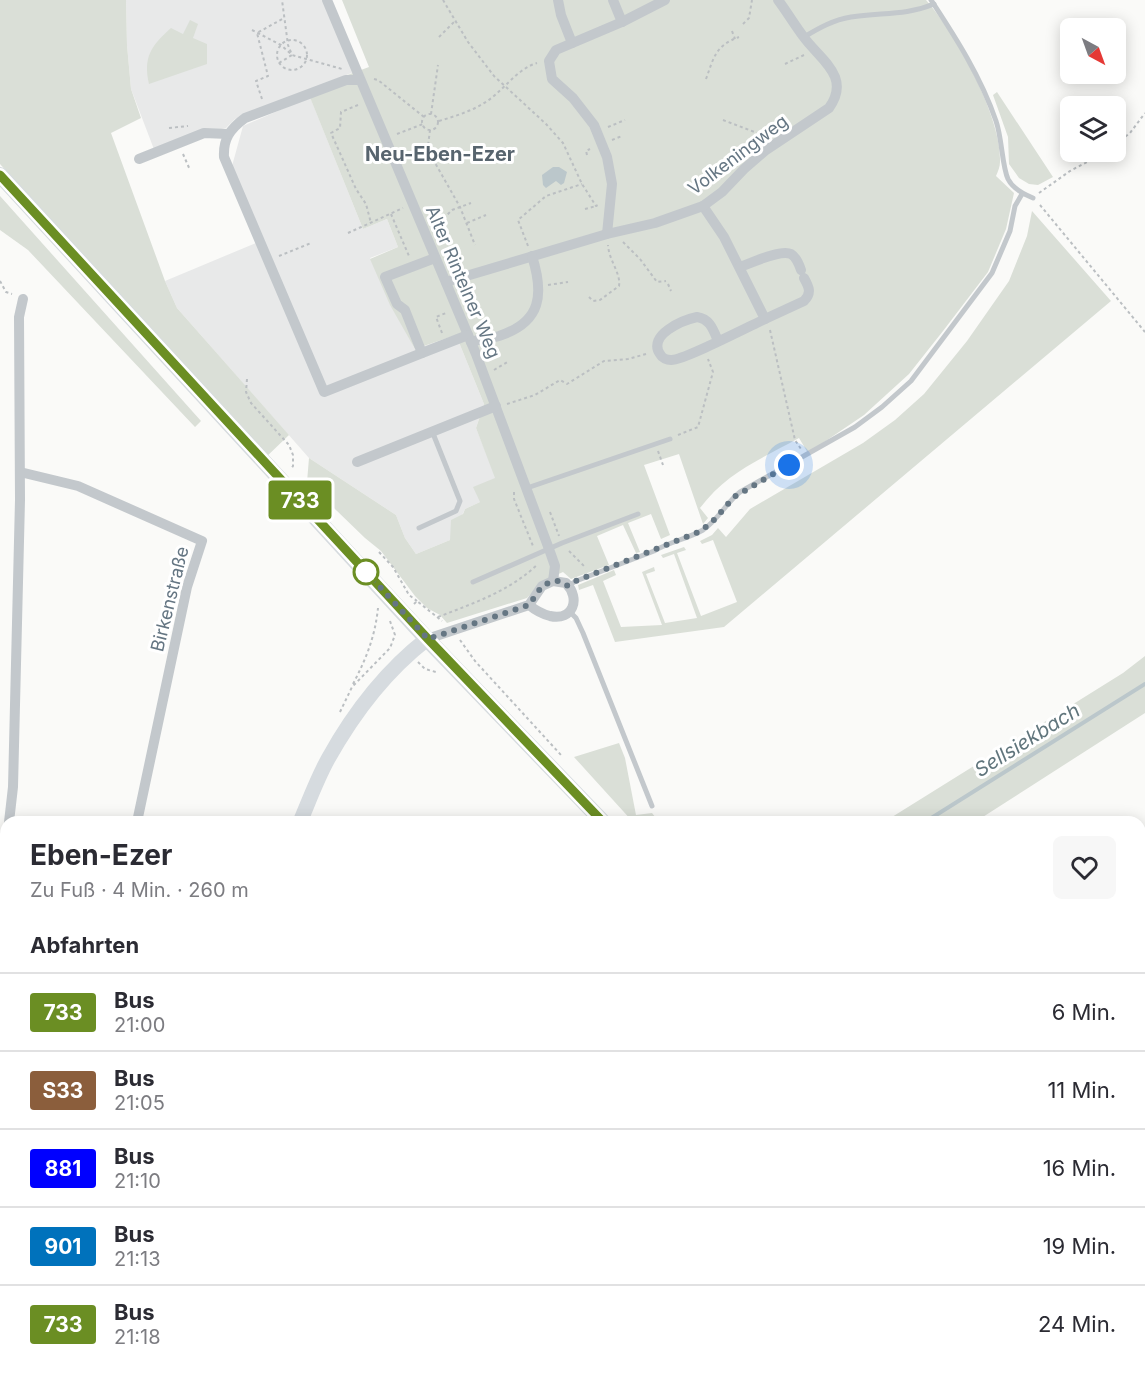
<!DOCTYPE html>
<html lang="de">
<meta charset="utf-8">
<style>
:root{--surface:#fff;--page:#f7f7f7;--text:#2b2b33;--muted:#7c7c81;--line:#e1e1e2}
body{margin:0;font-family:Inter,sans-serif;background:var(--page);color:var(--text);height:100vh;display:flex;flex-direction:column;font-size:22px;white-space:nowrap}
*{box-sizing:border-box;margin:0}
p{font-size:20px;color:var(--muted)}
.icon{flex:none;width:33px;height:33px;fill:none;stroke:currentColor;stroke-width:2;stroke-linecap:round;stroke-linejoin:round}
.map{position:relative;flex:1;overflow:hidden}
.drawer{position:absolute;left:0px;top:816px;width:1146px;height:558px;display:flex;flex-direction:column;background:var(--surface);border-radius:18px 18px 0 0;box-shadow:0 3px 15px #0003}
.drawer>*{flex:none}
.badge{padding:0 12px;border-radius:4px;font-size:21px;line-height:39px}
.needle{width:39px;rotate:139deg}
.fabs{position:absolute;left:1060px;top:18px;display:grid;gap:12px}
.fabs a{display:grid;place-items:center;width:66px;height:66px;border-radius:9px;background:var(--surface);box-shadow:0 3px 15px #0003;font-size:30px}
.you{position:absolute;width:30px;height:30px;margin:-15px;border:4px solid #fff;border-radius:50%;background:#1a73e8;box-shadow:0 0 0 9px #1a73e833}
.map>.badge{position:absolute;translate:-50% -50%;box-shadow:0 0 0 3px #fff}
h2{padding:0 30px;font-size:22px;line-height:54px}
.round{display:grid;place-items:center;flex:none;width:63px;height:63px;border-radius:9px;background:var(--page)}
.overview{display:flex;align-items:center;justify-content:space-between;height:102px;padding:0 30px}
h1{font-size:28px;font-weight:700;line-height:45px}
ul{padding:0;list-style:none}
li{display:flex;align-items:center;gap:18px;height:78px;padding:0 30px;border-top:2px solid var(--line)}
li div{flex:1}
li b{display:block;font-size:22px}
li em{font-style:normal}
li .badge{min-width:66px;font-weight:700;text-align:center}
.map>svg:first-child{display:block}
.built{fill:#e8e9e9}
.green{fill:#dadfd7}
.water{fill:#bbc7cb}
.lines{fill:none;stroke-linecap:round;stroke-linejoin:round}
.stream{stroke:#bbc7cb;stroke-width:4}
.path{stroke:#bbbfc2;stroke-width:2;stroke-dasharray:3 3;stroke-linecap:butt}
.service{stroke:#c3c8cc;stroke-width:5}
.minor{stroke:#c3c8cc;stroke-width:10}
.secondary{stroke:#d6dbdf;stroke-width:15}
.primary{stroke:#d6dbdf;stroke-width:16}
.line-casing{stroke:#fff;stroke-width:14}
.line{stroke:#6b8e23;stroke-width:9}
.walk{stroke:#657683;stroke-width:6;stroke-dasharray:0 10.8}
.stop-dot{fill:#fff;stroke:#6b8e23;stroke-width:3}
.labels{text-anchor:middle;stroke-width:6;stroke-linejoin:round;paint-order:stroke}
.street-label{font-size:18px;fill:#657683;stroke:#fff}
.neighbourhood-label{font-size:20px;font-weight:bold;fill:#57646e;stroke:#fff}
.water-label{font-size:20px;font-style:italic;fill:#60757c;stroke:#fff}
</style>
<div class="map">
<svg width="1145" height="1374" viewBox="0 0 1145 1374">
<rect width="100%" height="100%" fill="#fafaf8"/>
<g class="built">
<polygon points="126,0 324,0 354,72 235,119 226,128 204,133 155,152 131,89 127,45"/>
<polygon points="310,97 363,229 387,219 398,247 370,258 415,349 456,335 484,404 476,428 496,478 480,502 465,509 450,540 416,554 405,538 396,515 309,458 177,308 165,281 263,240 232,166 243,126"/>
</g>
<g class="green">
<polygon points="0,0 126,0 127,45 131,89 141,118 111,133 165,281 177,308 289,435 263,460 175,358 0,164"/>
<path d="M342,0h584c30,34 76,117 74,162 0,5 -2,9 -4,14l18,17 -8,36 -18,43 -45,59 -34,43 -45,41 -56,38 -9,-15c-38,21 -72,34 -99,70l8,10 -5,6 -24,-70 -35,11 26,70 -9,4 -10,-25 -23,9 12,29 -4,1 -13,-28 -26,11 12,29 -38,14 -8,-7 -20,9 -16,17 -80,25 -7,-8 -13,-7 -12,-12 -34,-45 -16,-13 -58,-56 2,-24 87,57 9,23 11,16 34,-14 1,-20 12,-6 2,-5 15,-7 -7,-15 22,-9 -19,-50 8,-24 -28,-69 -41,14 -25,-44 -20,-46 28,-12 -11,-28 -24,10 -56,-139 62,-23z"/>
<path d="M190,20l8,4 -5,14 14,6v20l-58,20c-6,-27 2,-38 22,-56l12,6z"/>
<polygon points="997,92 1053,177 1038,185 1029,184 1019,178 1009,164 1008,137 993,95"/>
<polygon points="0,196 201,421 195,427 28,250 0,230"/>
<polygon points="1032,211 1111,301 724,627 615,642 593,585 579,590 578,585 614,570 616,575 603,581 621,627 662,625 642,572 654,567 655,571 646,574 665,623 697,618 674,554 663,558 661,555 684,547 686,550 677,553 701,616 737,602 713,540 702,544 700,541 712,535 718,528 726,537 750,509 863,443 895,420 924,394 967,341 1009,281 1027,236"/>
<polygon points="1145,656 1145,713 975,822 884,822 1123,673"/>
<polygon points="619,743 625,758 636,815 652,813 659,822 633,822 574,757"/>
</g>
<polygon class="water" points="553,167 559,167 567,172 564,183 561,185 556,181 546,188 543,185 542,175"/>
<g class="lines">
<polyline class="stream" points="925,822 1145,684"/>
<g class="path">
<polyline points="443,0 468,42 494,76 546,124 563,143 582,184 596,206 598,205"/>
<polyline points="743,24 749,18 752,0"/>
<polyline points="252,30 281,45 292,55 342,69"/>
<polyline points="732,31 735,39"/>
<polyline points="439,37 455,21"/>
<circle cx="292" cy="55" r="15"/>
<polyline points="279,63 292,55 288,45 282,0"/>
<polyline points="785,64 804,55"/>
<polyline points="374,79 378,80 424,117"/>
<path d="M706,79c8,-22 9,-33 33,-42"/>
<polyline points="262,99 256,81 268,76 257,33 284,18"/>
<polyline points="358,105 341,112 340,128 331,133 356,189 366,204 371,223"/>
<circle cx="430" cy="122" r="8"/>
<polyline points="431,114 438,65"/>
<polyline points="723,120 765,136"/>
<path d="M439,121c20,-6 40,-12 56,-26 13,-11 25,-27 42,-32"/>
<polyline points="608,127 625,120"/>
<polyline points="169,128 188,126"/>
<polyline points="430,130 428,146 430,154 460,207 475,245"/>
<polyline points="397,134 423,124"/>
<polyline points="612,140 622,136"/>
<polyline points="1116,144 1130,133 1145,113"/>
<polyline points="183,154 190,170"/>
<polyline points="587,155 586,151 590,149"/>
<polyline points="708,177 716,182"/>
<polyline points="1039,193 1070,171 1106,152"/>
<polyline points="1040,205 1145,332"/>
<polyline points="585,209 596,206"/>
<polyline points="391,214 409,256"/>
<polyline points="467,223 486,215"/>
<polyline points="435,227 452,210 471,203"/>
<polyline points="348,233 403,208"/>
<polyline points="623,242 640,259 657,282 666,281"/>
<polyline points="528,246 518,220 546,196 582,184"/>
<polyline points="279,256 311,243"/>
<polyline points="0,281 6,292 12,294"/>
<polyline points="668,284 671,291"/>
<polyline points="548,285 568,282"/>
<path d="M589,297l4,4 7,-1 19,-14c2,-13 -10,-25 -11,-41"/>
<polyline points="770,330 795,440 801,449"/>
<polyline points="442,333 436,317 446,313"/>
<polyline points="494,370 509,361"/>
<polyline points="247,379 246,392 251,403 289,445 293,455 293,466 291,469"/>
<polyline points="507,404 535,395 560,380 567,384 604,361 628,359 646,354"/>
<polyline points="678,435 698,427 713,372 708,359"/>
<polyline points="658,451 663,465"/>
<polyline points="514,492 514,499 533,546"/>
<polyline points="550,512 559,536"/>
<polyline points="569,551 586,568"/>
<polyline points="379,552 393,567 409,595 417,601"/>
<polyline points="414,604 417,601 442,621"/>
<path d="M438,617c36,-14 72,-26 100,-53"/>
<polyline points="460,640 475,661 561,755"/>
<polyline points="418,662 425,669 436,672"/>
<path d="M353,684c13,-25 22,-47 25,-76"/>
<polyline points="340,712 352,687 390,648 395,635 390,621"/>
<polyline points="617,817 622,822"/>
<polyline points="1113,1368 1118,1374"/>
</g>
<g class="service">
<path d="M931,0c25,38 50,77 65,121 6,17 6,45 12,58 5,10 15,15 25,19"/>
<path d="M804,37c15,-9 29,-17 47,-20 30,-5 54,-1 83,-13"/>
<polyline points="527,488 670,439"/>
<polyline points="419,528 456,511 460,501 432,431"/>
<polyline points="473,582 562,543 638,514"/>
<path d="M568,586l8,-5 78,-30c15,-9 33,-12 49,-21 15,-10 23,-27 37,-38l115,-65 27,-20 29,-26 81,-108 18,-42 5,-25 7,-12"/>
<polyline points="570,612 576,618 583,633 652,806"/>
<polyline points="1037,1374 1054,1368"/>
</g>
<g class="minor">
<polyline points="327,0 476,354 549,549 555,566 553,581"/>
<polyline points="558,0 561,15 572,43"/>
<polyline points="613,0 622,22"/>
<path d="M359,80h-13l-101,38c-15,11 -22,21 -21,39l100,235 98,-39"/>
<polyline points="139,159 204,133 228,134"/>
<path d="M703,206l21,31 41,82c-15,7 -83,42 -94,41 -4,0 -9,-2 -11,-6 -13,-19 23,-34 37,-37 13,2 16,12 21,24"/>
<polyline points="607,234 612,184 607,157 594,125 573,98 552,79 549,61 556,50 622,22 665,0"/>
<polyline points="435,258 385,277 397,304 405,310 422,353 468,335"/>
<path d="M740,267c11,-4 41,-18 51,-13 5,3 8,10 10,16"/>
<path d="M446,282l161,-48 48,-11 48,-17 19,-14 22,-23 22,-19 63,-42c23,-32 -10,-49 -26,-72 -9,-12 -16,-24 -25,-36"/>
<path d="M765,319l39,-18c8,-8 5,-14 0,-23"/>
<path d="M471,342c9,-3 18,-3 28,-6 43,-14 45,-42 33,-80"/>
<polyline points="357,462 496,406"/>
<polyline points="20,472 78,486 202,541 187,587 137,822"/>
<path d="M427,639l102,-34 13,-19 11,-5 13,2c15,16 7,38 -16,33 -8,-2 -15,-6 -21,-11"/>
<polyline points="9,822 13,787 20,500 19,317 23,299"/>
<polyline points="0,852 6,841"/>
<polyline points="0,1346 6,1348"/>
<polyline points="103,1368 134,1374"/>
</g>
<g class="secondary">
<path d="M300,822c9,-21 17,-43 28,-63 25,-45 59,-89 99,-120"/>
<polyline points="186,1374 187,1368"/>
</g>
<g class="primary">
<polyline points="0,175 427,639 603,822"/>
<polyline points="1089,1368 1094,1374"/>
</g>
</g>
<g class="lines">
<defs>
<polyline id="line" points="0,175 428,639 603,822"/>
</defs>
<use href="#line" class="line-casing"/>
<use href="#line" class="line"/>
<polyline class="walk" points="366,572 428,639 529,605 542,586 553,581 560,581 568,586 576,581 701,531 715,519 734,497 789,465"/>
</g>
<circle class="stop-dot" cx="366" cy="572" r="12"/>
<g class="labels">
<g class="street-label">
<text transform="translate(738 155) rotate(-37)" y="6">Volkeningweg</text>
<text transform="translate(463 282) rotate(67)" y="6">Alter Rintelner Weg</text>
<text transform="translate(170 599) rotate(-76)" y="6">Birkenstraße</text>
</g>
<g class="neighbourhood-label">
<text x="440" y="161">Neu-Eben-Ezer</text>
</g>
<g class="water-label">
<text transform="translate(1027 740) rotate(-32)" y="7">Sellsiekbach</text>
</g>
</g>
</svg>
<div class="fabs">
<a><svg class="needle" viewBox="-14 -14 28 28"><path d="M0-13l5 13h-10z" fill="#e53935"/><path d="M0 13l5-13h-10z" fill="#7c7c81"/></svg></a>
<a><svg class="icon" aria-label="layers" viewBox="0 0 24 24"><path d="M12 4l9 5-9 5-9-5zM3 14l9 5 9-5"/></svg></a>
</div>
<div class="you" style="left:789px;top:465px"></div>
<b class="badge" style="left:300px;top:500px;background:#6b8e23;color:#fff">733</b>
<section class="drawer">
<div class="overview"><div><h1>Eben-Ezer</h1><p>Zu Fuß · 4 Min. · 260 m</p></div><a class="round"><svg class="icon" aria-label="heart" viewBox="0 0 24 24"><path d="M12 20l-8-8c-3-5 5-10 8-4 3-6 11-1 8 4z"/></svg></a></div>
<h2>Abfahrten</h2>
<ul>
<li><span class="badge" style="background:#6b8e23;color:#fff">733</span><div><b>Bus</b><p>21:00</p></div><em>6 Min.</em></li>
<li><span class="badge" style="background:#8b5e3c;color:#fff">S33</span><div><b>Bus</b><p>21:05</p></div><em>11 Min.</em></li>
<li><span class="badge" style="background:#00f;color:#fff">881</span><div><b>Bus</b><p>21:10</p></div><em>16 Min.</em></li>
<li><span class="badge" style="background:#0072bc;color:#fff">901</span><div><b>Bus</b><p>21:13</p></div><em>19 Min.</em></li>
<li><span class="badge" style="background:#6b8e23;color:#fff">733</span><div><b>Bus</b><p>21:18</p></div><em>24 Min.</em></li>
</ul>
</section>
</div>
